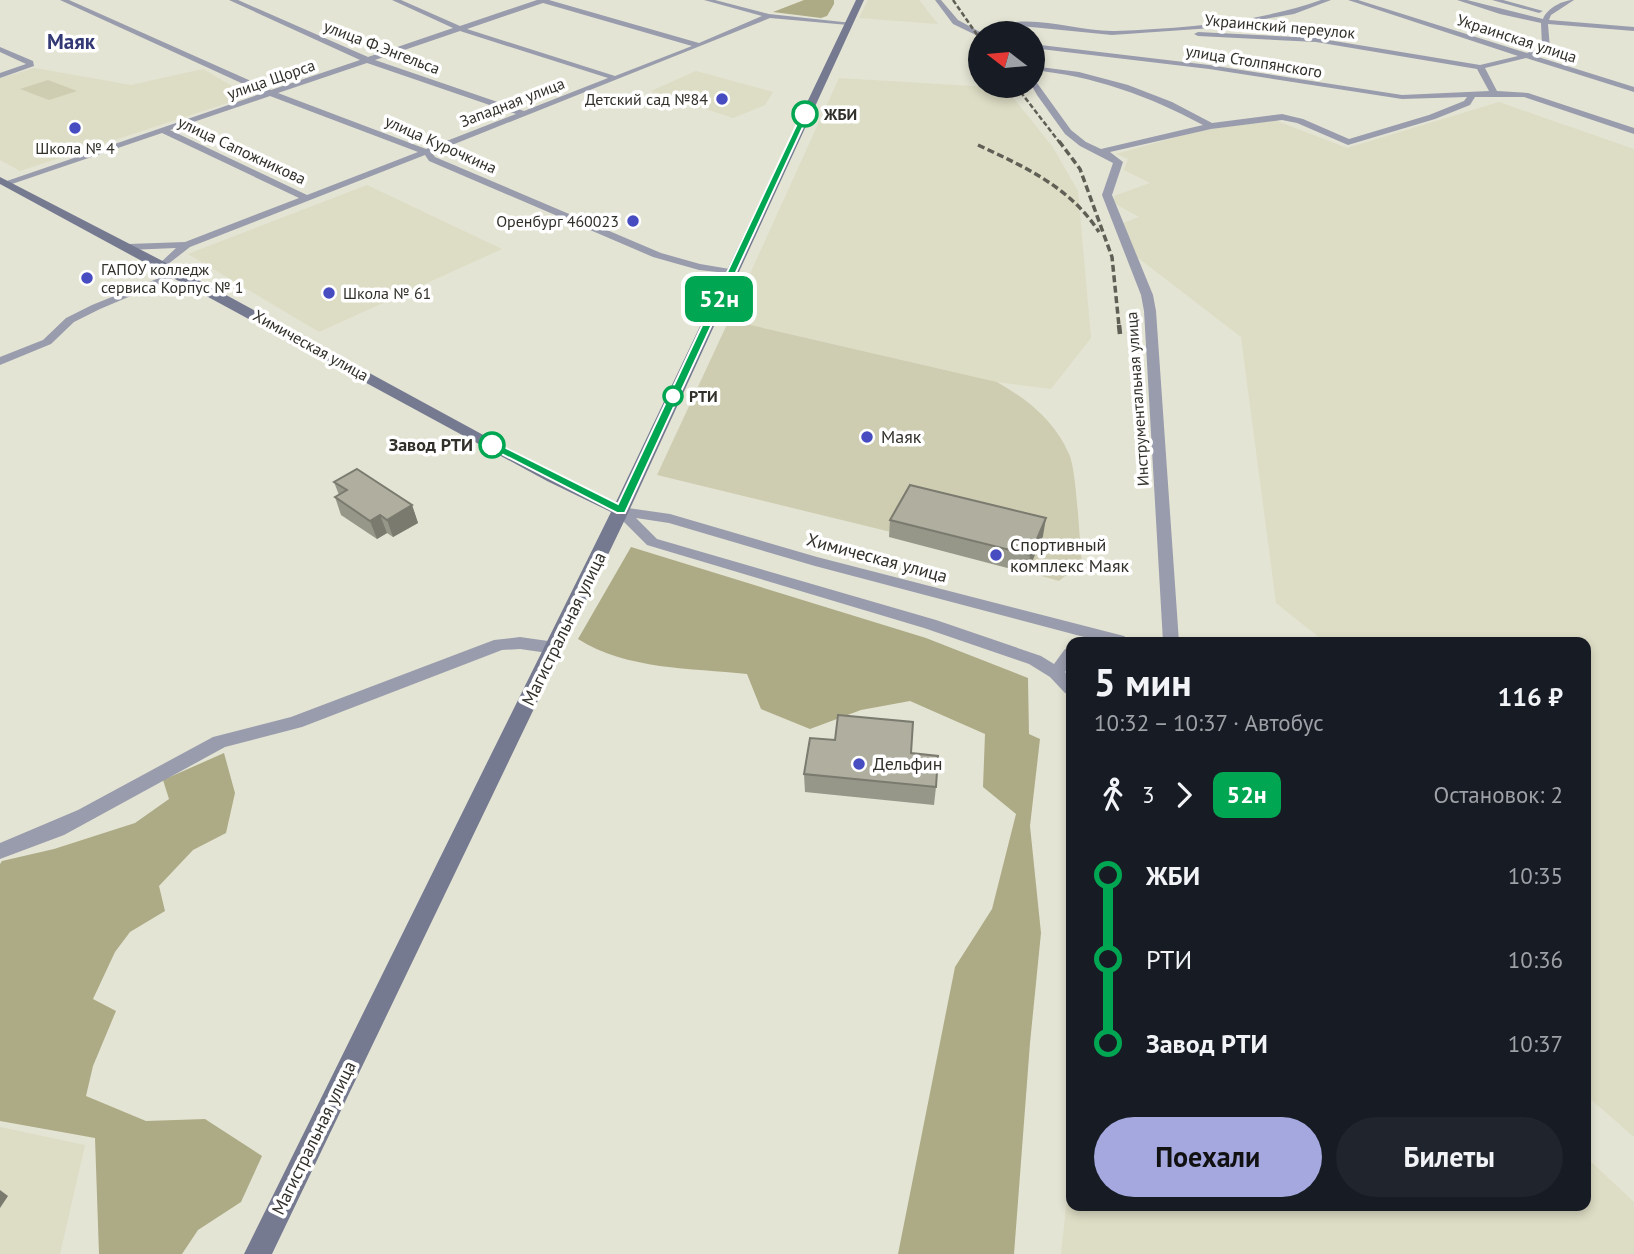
<!DOCTYPE html>
<html lang="ru">
<meta charset="utf-8">
<style>
:root{--surface:#171b24;--page:#20242c;--text:#f1f3f6;--muted:#9ea1a6;--accent:#a4a8de}
body{margin:0;font-family:"PT Sans",sans-serif;background:var(--page);color:var(--text);height:100vh;display:flex;flex-direction:column;font-size:26px;white-space:nowrap}
*{box-sizing:border-box;margin:0}
p{font-size:23px;color:var(--muted)}
.icon{flex:none;width:38px;height:38px;fill:none;stroke:currentColor;stroke-width:2;stroke-linecap:round;stroke-linejoin:round}
.map{position:relative;flex:1;overflow:hidden}
.panel{position:absolute;left:1066px;top:637px;width:525px;height:574px;display:flex;flex-direction:column;background:var(--surface);border-radius:14px;box-shadow:0 4px 10px #0003}
.panel>*{flex:none}
.badge{padding:0 14px;border-radius:10px;font-size:24px;line-height:46px}
.needle{width:46px;rotate:286deg}
.tools{position:absolute;left:968px;top:21px;display:grid;gap:14px}
.tools a{display:grid;place-items:center;width:77px;height:77px;border-radius:50%;background:var(--surface);box-shadow:0 4px 10px #0003;font-size:35px}
.map>.badge{position:absolute;translate:-50% -50%;box-shadow:0 0 0 4px #fff}
.legs{display:flex;align-items:center;gap:10px;height:77px;padding:0 28px;font-size:23px}
.legs p{margin-inline-start:auto}
.head{display:flex;align-items:center;justify-content:space-between;height:119px;padding:0 28px}
h1{font-size:38px;font-weight:700;line-height:52px}
.primary-button{display:flex;gap:14px;margin-top:auto;padding:14px 28px}
.primary-button a{flex:1;height:80px;border-radius:42px;background:var(--accent);color:#111;font-size:28px;font-weight:700;line-height:80px;text-align:center}
.primary-button a+a{background:var(--page);color:var(--text)}
ul{padding:0 28px;list-style:none}
li{display:flex;align-items:center;gap:24px;height:84px;font-size:26px}
li i{display:grid;place-items:center;width:10px;height:100%;margin:0 9px;background:currentColor}
li i::after{content:'';width:18px;height:18px;margin:-9px;border:5px solid;border-radius:50%;background:var(--surface)}
li p{margin-inline-start:auto}
li:first-child i{background:linear-gradient(#0000 50%,currentColor 0)}
li:last-child i{background:linear-gradient(currentColor 50%,#0000 0)}
.map>svg:first-child{display:block}
.built{fill:#dddcc4}
.green{fill:#cecdb1}
.forest{fill:#adab86}
.lines{fill:none;stroke-linecap:round;stroke-linejoin:round}
.street{fill:#999cac;fill-rule:evenodd}
.secondary{fill:#757a91;fill-rule:evenodd}
.rail-far2{stroke:#605f56;stroke-width:2.5;stroke-dasharray:5 2.5;stroke-linecap:butt}
.rail-far1{stroke:#605f56;stroke-width:3.5;stroke-dasharray:7 3.5;stroke-linecap:butt}
.rail{stroke:#605f56;stroke-width:4.5;stroke-dasharray:9 4.5;stroke-linecap:butt}
.wall{fill:#969689}
.shaded-wall{fill:#7a7a6f}
.building{fill:#afae9f;stroke:#7a7a6f;stroke-width:2}
.line-1{fill:#00a651;stroke:#fff;stroke-width:2}
.poi-dot{fill:#474cc1;stroke:#fff;stroke-width:2.5}
.stop-1-dot{fill:#fff;stroke:#00a651;stroke-width:3.5}
.labels{text-anchor:middle;stroke-width:7;stroke-linejoin:round;paint-order:stroke}
.far-street-label{font-size:16px;fill:#31302a;stroke:#fff}
.far-poi-label{font-size:16px;fill:#31302a;stroke:#fff;text-anchor:end}
.far-stop-label{font-size:16px;font-weight:bold;fill:#31302a;stroke:#fff;text-anchor:start}
.poi-label{font-size:18px;fill:#31302a;stroke:#fff;text-anchor:start}
.stop-label{font-size:18px;font-weight:bold;fill:#31302a;stroke:#fff;text-anchor:end}
.street-label{font-size:18px;fill:#31302a;stroke:#fff}
.far-district-label{font-size:21px;font-weight:bold;fill:#333974;stroke:#fff}
</style>
<div class="map">
<svg width="1634" height="1254" viewBox="0 0 1634 1254">
<rect width="100%" height="100%" fill="#e4e4d4"/>
<g class="built">
<polygon points="868,0 919,0 938,24 859,18"/>
<polygon points="35,68 131,85 203,69 249,96 20,171 0,160 0,78"/>
<polygon points="696,71 773,92 765,105 733,118 651,91"/>
<polygon points="839,78 1005,88 1052,146 1078,191 1091,338 1051,389 997,382 729,320"/>
<polygon points="1499,102 1634,149 1634,1137 1586,1095 1586,642 1325,642 1276,603 1241,337 1137,257 1123,223 1139,217 1114,203 1114,196 1150,183 1124,170 1128,159 1116,154 1194,132 1272,119 1347,148"/>
<polygon points="367,185 502,249 319,332 188,254"/>
<polygon points="0,1127 85,1145 60,1254 0,1254"/>
<polygon points="1586,1157 1634,1202 1634,1254 1061,1254 1071,1161 1071,1206 1586,1206"/>
</g>
<g class="green">
<polygon points="48,80 77,91 49,100 20,89"/>
<path d="M729,320l268,62c31,18 57,38 72,72 8,17 10,85 13,108l-23,19 -168,-49 -234,-57z"/>
</g>
<g class="forest">
<polygon points="804,0 834,0 834,4 827,16 821,18 773,12"/>
<path d="M631,547l295,91 102,40 1,56 11,5 -10,87 11,107 -11,110 -16,211h-116l57,-287 37,-58 24,-95 -33,-27 2,-53 -75,-33 -49,9 -51,19 -49,-20 -14,-35c-56,-6 -120,-4 -169,-35z"/>
<polygon points="224,753 235,793 226,833 193,850 159,886 165,911 130,932 115,952 93,999 116,1011 93,1066 86,1096 146,1121 205,1119 262,1156 241,1202 198,1230 182,1254 99,1254 95,1138 0,1121 0,864 2,861 54,849 135,823 169,799 163,780"/>
</g>
<g class="lines">
<g class="street">
<path d="M60,0h9l202,90 89,-30 -131,-60h9l130,57 85,-29 -61,-28h9l59,26 77,-26h12l150,43 63,-27 -58,-16h11l54,14 83,9 -4,2 -78,-7 -338,135 3,4 226,96 39,11 36,6v4l-37,-4 -46,-13 -224,-96 -4,-6 -235,92 -27,21 -5,-3 18,-17 -48,2 -5,-3 5,-3 57,-2 114,-44 -137,-65 -153,52 -8,-2 262,-90zM543,3l149,43 -77,30 -148,-47zM460,31l148,47 -84,33 -149,-51zM367,63l149,51 -90,35 -148,-56zM270,96l148,56 -111,43 -137,-65z"/>
<polygon points="935,0 941,0 958,20 982,33 980,37 953,24"/>
<path d="M1321,0h10l-37,14 -82,14 -100,7 -100,-10 -18,8h-10c37,-25 89,-1 131,-2 69,-3 141,-8 206,-31z"/>
<path d="M1348,0h10l169,53 15,-6 -1,-24 -41,-9 -43,-14h10l76,19c4,-11 20,-19 31,-19l-23,15 -2,5 85,7v4l-86,-7 2,24 -15,8 99,31v5l-108,-34 -41,10 12,23 31,2 106,35v6l-110,-37h-49l-5,8 -35,14 -87,26 -51,-22 -15,-3 -71,9 -101,23 13,10 -11,33 41,100 3,16 23,331h-16l-19,-331 -3,-16 -39,-100 11,-32 -33,-17 -15,-12 -28,-39 -5,-9v-10l39,54 15,12 15,7 102,-24c-54,-29 -109,-49 -171,-55v-4l47,6 49,13 44,17 40,21 70,-9 21,5 46,20 80,-24 35,-14 3,-4 -65,2 -193,-30 -177,-21v-4l177,21 193,30 87,-4 -12,-22 -161,-27 -118,-6 -4,-2 4,-2 118,6 164,27 38,-9z"/>
<polygon points="1492,0 1503,0 1543,11 1539,13"/>
<polygon points="0,47 33,61 34,66 0,78 0,73 26,64 0,52"/>
<polygon points="174,272 183,274 100,309 74,322 51,344 0,365 0,357 43,340 66,318 92,305"/>
<polygon points="621,507 670,514 817,557 1124,636 1132,642 1103,642 815,566 669,523 636,518 657,539 936,620 1041,656 1054,664 1065,649 1071,647 1071,665 1065,672 1071,678 1071,695 1065,693 1050,677 1029,664 924,628 647,545 616,514 614,511 616,508"/>
<polygon points="520,637 555,642 563,648 555,654 520,649 502,650 302,727 225,747 64,835 0,859 0,843 78,810 213,737 291,717 494,640"/>
</g>
<polygon class="secondary" points="856,0 864,0 629,511 272,1254 244,1254 611,512 547,481 0,184 0,177 182,271 557,475 616,502"/>
<g class="rail-far2">
<polyline points="953,0 980,39"/>
<polyline points="1016,86 1060,143"/>
</g>
<g class="rail-far1">
<polyline points="1059,141 1080,169 1112,257 1119,326"/>
<path d="M978,145c47,22 92,42 121,87"/>
</g>
<polyline class="rail" points="1119,325 1120,334"/>
</g>
<g class="wall">
<polygon points="334,482 412,505 418,523 393,537 387,533 377,539 341,515 335,497 339,495"/>
<polygon points="890,520 1043,536 1027,573 889,537"/>
<polygon points="911,753 936,787 934,805 805,792 804,774"/>
</g>
<g class="shaded-wall">
<polygon points="412,505 418,523 393,537 387,520"/>
<polygon points="380,515 387,533 377,539 370,521"/>
<polygon points="1046,518 1043,536 1027,573 1030,555"/>
<polygon points="0,1190 8,1196 0,1208"/>
</g>
<g class="building">
<polygon points="357,469 412,505 387,520 380,515 370,521 335,497 347,490 334,482"/>
<polygon points="910,485 1046,518 1030,555 890,520"/>
<polygon points="838,715 913,722 911,753 938,756 936,787 804,774 810,738 835,740"/>
</g>
<polygon class="line-1" points="802,113 809,114 625,513 617,513 488,447 488,443 496,443 618,504"/>
<g class="poi-dot">
<circle cx="722" cy="99" r="7"/>
<circle cx="75" cy="128" r="7"/>
<circle cx="633" cy="221" r="7"/>
<circle cx="87" cy="278" r="7"/>
<circle cx="329" cy="293" r="7"/>
<circle cx="867" cy="437" r="7"/>
<circle cx="996" cy="555" r="7"/>
<circle cx="859" cy="764" r="7"/>
</g>
<g class="stop-1-dot">
<circle cx="805" cy="114" r="12"/>
<circle cx="673" cy="396" r="9"/>
<circle cx="492" cy="445" r="12"/>
</g>
<g class="labels">
<g class="far-street-label">
<text transform="translate(1280 26) rotate(5)" y="6">Украинский переулок</text>
<text transform="translate(1517 38) rotate(18)" y="6">Украинская улица</text>
<text transform="translate(382 47) rotate(21)" y="6">улица Ф.Энгельса</text>
<text transform="translate(1254 61) rotate(9)" y="6">улица Столпянского</text>
<text transform="translate(271 79) rotate(-19)" y="6">улица Щорса</text>
<text transform="translate(512 102) rotate(-21)" y="6">Западная улица</text>
<text transform="translate(441 144) rotate(24)" y="6">улица Курочкина</text>
<text transform="translate(242 150) rotate(25)" y="6">улица Сапожникова</text>
<text transform="translate(311 345) rotate(29)" y="6">Химическая улица</text>
<text transform="translate(1137 399) rotate(-94)" y="6">Инструментальная улица</text>
</g>
<g class="far-poi-label">
<text x="708" y="105">Детский сад №84</text>
<text x="75" y="154" text-anchor="middle">Школа № 4</text>
<text x="619" y="227">Оренбург 460023</text>
<text x="101" y="275" text-anchor="start">ГАПОУ колледж<tspan x="101" dy="18">сервиса Корпус № 1</tspan></text>
<text x="343" y="299" text-anchor="start">Школа № 61</text>
</g>
<g class="far-stop-label">
<text x="824" y="120">ЖБИ</text>
<text x="689" y="402">РТИ</text>
</g>
<g class="poi-label">
<text x="881" y="443">Маяк</text>
<text x="1010" y="551">Спортивный<tspan x="1010" dy="21">комплекс Маяк</tspan></text>
<text x="873" y="770">Дельфин</text>
</g>
<g class="stop-label">
<text x="473" y="451">Завод РТИ</text>
</g>
<g class="street-label">
<text transform="translate(877 558) rotate(15)" y="6">Химическая улица</text>
<text transform="translate(564 629) rotate(-64)" y="6">Магистральная улица</text>
<text transform="translate(314 1138) rotate(-64)" y="6">Магистральная улица</text>
</g>
<g class="far-district-label">
<text x="71" y="49">Маяк</text>
</g>
</g>
</svg>
<div class="tools">
<a><svg class="needle" viewBox="-14 -14 28 28"><path d="M0-13l5 13h-10z" fill="#e53935"/><path d="M0 13l5-13h-10z" fill="#9ea1a6"/></svg></a>
</div>
<b class="badge" style="left:719px;top:299px;background:#00a651;color:#fff">52н</b>
<section class="panel">
<div class="head"><div><h1>5 мин</h1><p>10:32 – 10:37 · Автобус</p></div><b>116 ₽</b></div>
<div class="legs"><svg class="icon" aria-label="walk" viewBox="0 0 24 24"><circle cx="13" cy="4" r="2"/><path d="M13 8l-2 6 4 7M11 14l-3 7M7 12l3-4h3l4 4"/></svg>3<svg class="icon" aria-label="forward" viewBox="0 0 24 24"><path d="M9 5l7 7-7 7"/></svg><b class="badge" style="background:#00a651;color:#fff">52н</b><p>Остановок: 2</p></div>
<ul>
<li><i style="color:#00a651"></i><b>ЖБИ</b><p>10:35</p></li>
<li><i style="color:#00a651"></i><span>РТИ</span><p>10:36</p></li>
<li><i style="color:#00a651"></i><b>Завод РТИ</b><p>10:37</p></li>
</ul>
<div class="primary-button"><a>Поехали</a><a>Билеты</a></div>
</section>
</div>
